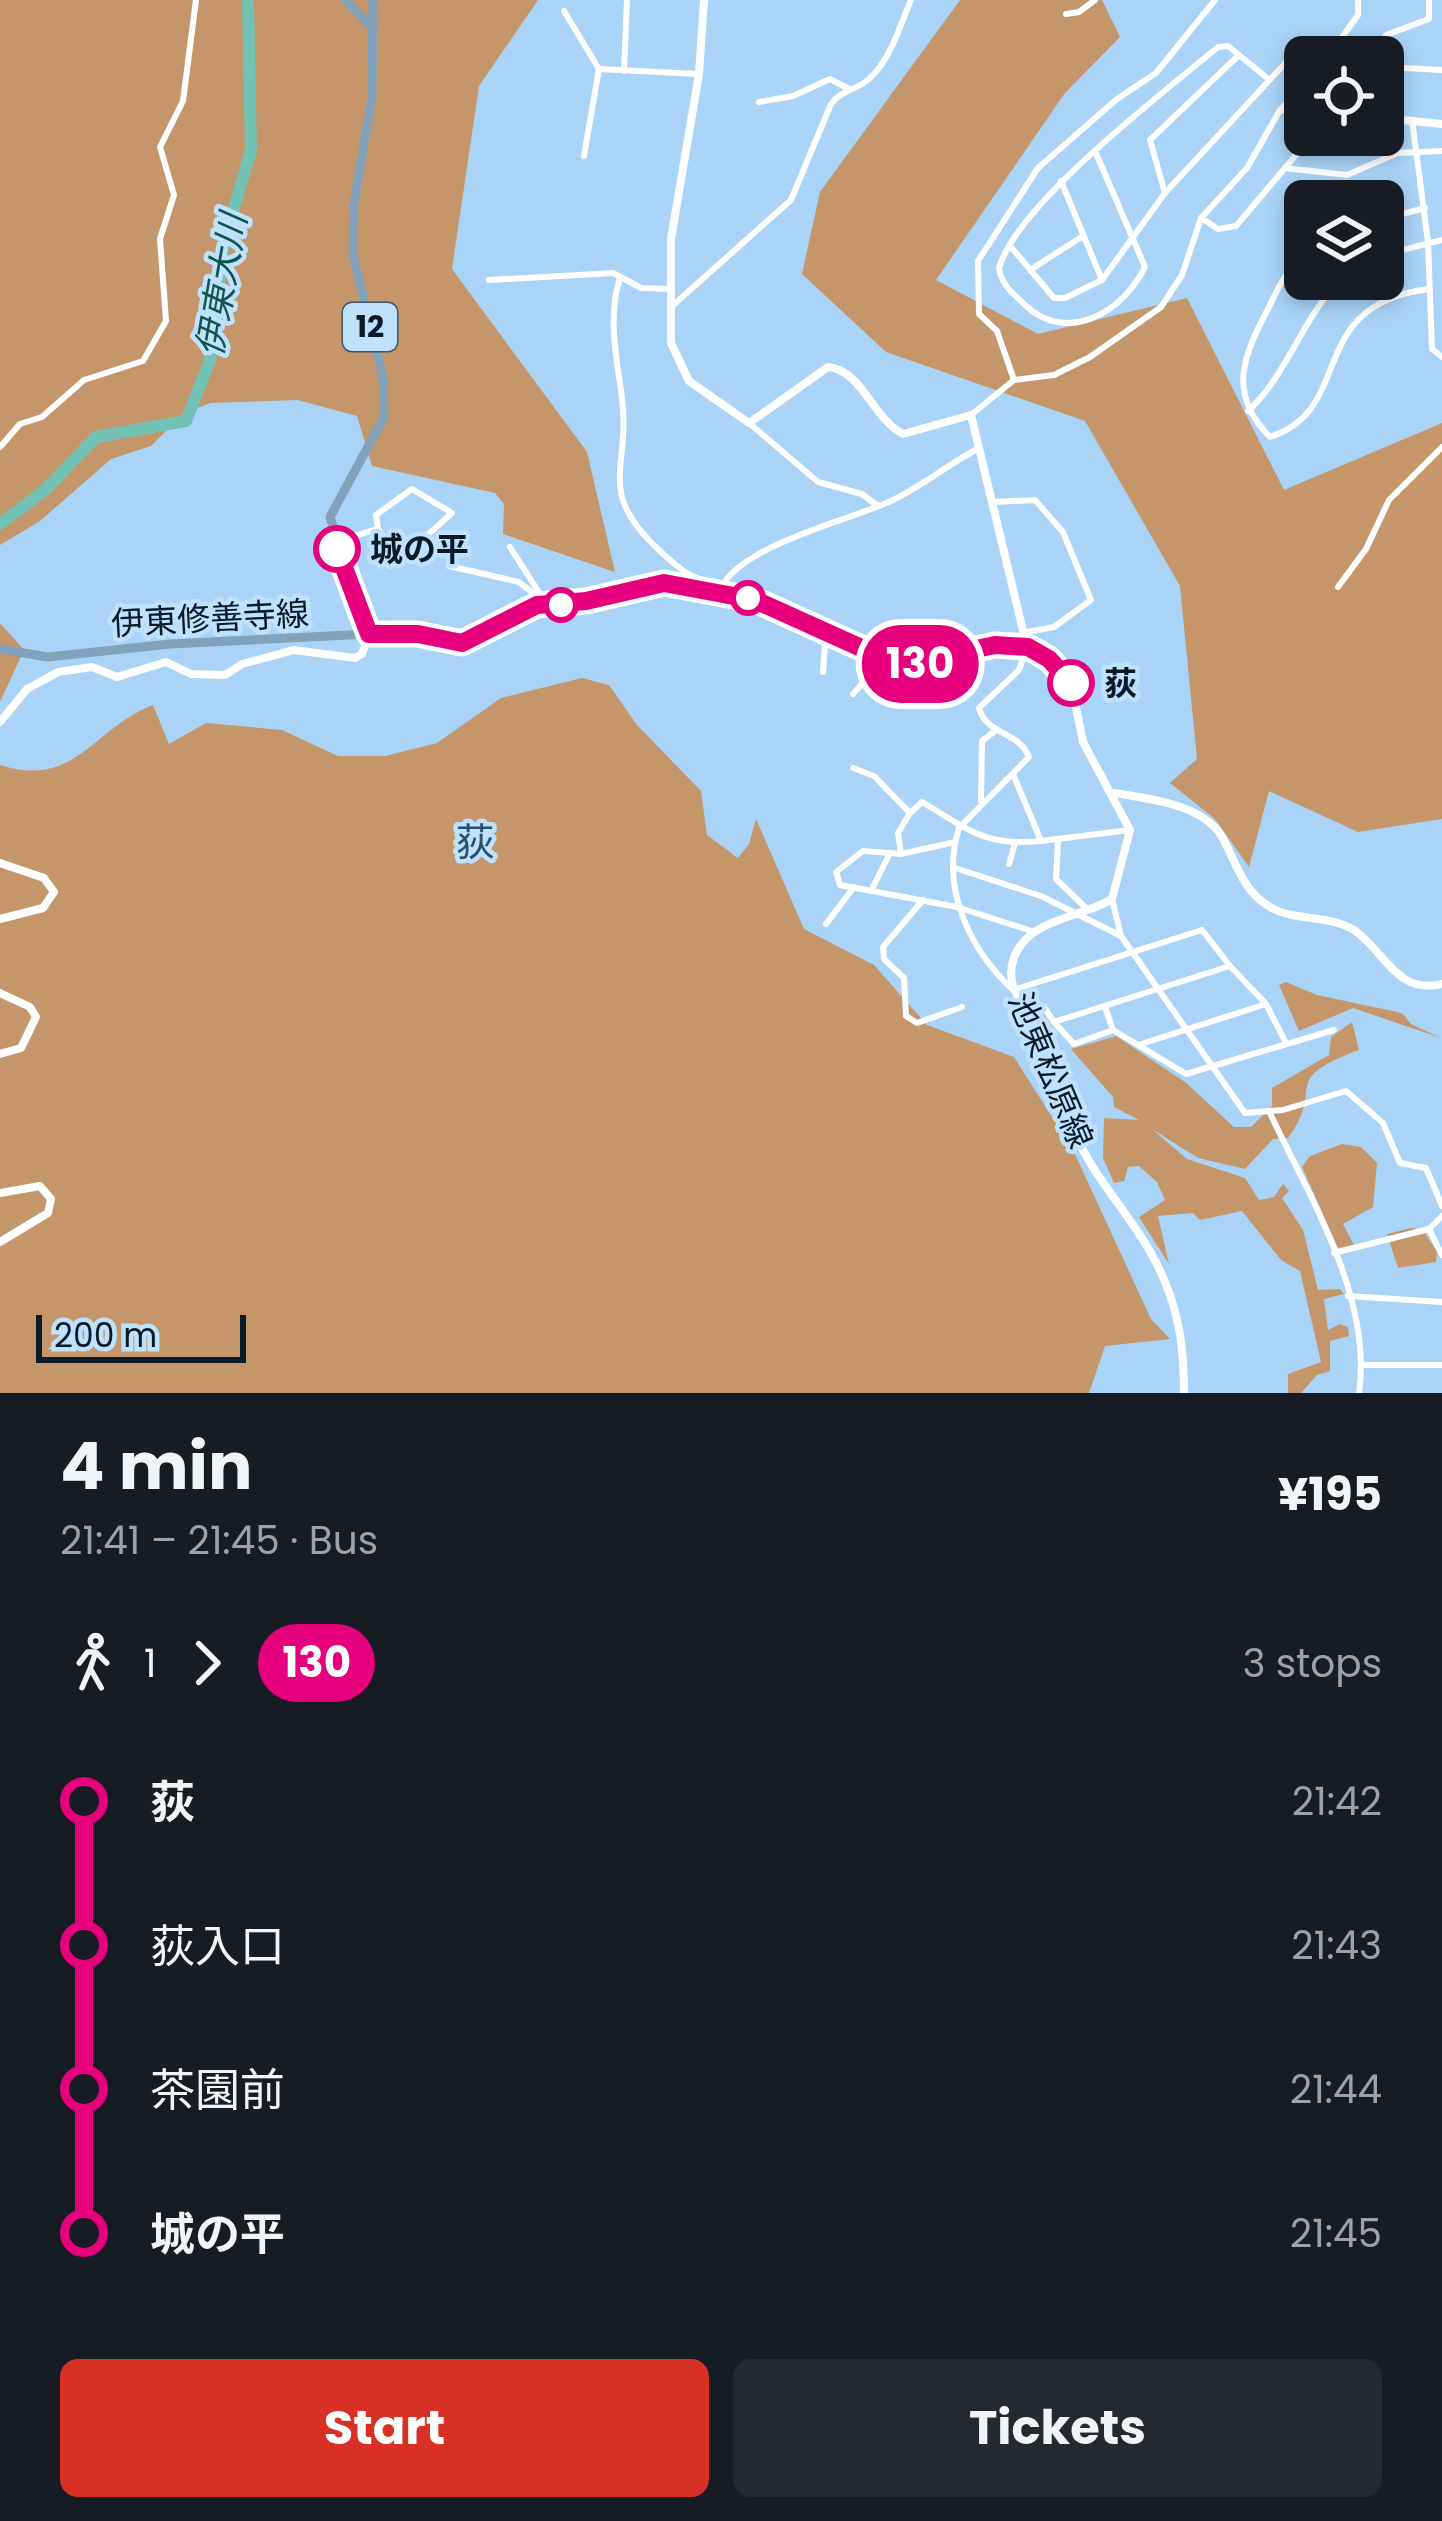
<!DOCTYPE html>
<meta charset="utf-8">
<style>
:root{--surface:#171b24;--page:#242831;--text:#f1f3f6;--muted:#9ea1a6;--accent:#d93025}
body{margin:0;font-family:Poppins,"Noto Sans JP",sans-serif;background:var(--page);color:var(--text);height:100vh;display:flex;flex-direction:column;font-size:45px;white-space:nowrap}
*{box-sizing:border-box;margin:0}
p{font-size:39px;color:var(--muted)}
.icon{flex:none;width:66px;height:66px;fill:none;stroke:currentColor;stroke-width:2;stroke-linecap:round;stroke-linejoin:round}
.map{position:relative;height:1393px;overflow:hidden}
.side{display:flex;flex-direction:column;background:var(--surface);flex:1}
.side>*{flex:none}
.badge{padding:0 24px;border-radius:39px;font-size:42px;line-height:78px}
.fabs{position:absolute;left:1284px;top:36px;display:grid;gap:24px}
.fabs a{display:grid;place-items:center;width:120px;height:120px;border-radius:18px;background:var(--surface);box-shadow:0 6px 18px #0003;font-size:60px}
.scale{position:absolute;left:36px;bottom:30px;width:210px;box-sizing:border-box;padding-left:12px;border:6px solid #0a1b27;border-top:0;font-size:33px;line-height:42px;white-space:nowrap;color:#0a1b27;-webkit-text-stroke:9px #bee1fd;paint-order:stroke}
.map>.badge{position:absolute;translate:-50% -50%;box-shadow:0 0 0 6px #fff}
.legs{display:flex;align-items:center;gap:18px;height:132px;padding:0 60px;font-size:39px}
.legs p{margin-inline-start:auto}
.overview{display:flex;align-items:center;justify-content:space-between;height:204px;padding:0 60px}
h1{font-size:66px;font-weight:700;line-height:90px}
.cta{display:flex;gap:24px;margin-top:auto;padding:24px 60px}
.cta a{flex:1;height:138px;border-radius:18px;background:var(--accent);color:#fff;font-size:48px;font-weight:700;line-height:138px;text-align:center}
.cta a+a{background:var(--page);color:var(--text)}
ul{padding:0 60px;list-style:none}
li{display:flex;align-items:center;gap:42px;height:144px;font-size:45px}
li i{display:grid;place-items:center;width:18px;height:100%;margin:0 15px;background:currentColor}
li i::after{content:'';width:30px;height:30px;margin:-15px;border:9px solid;border-radius:50%;background:var(--surface)}
li p{margin-inline-start:auto}
li:first-child i{background:linear-gradient(#0000 50%,currentColor 0)}
li:last-child i{background:linear-gradient(currentColor 50%,#0000 0)}
.map>svg:first-child{display:block}
.forest{fill:#c6966b}
.lines{fill:none;stroke-linecap:round;stroke-linejoin:round}
.river{stroke:#72c2b6;stroke-width:12}
.minor{stroke:#fff;stroke-width:6}
.tertiary{stroke:#fff;stroke-width:8}
.secondary{stroke:#fff;stroke-width:8}
.primary{stroke:#83a2b9;stroke-width:9}
.line-1-casing{stroke:#fff;stroke-width:27}
.line-1{stroke:#e6007e;stroke-width:18}
.stop-1-dot{fill:#fff;stroke:#e6007e;stroke-width:6}
.labels{text-anchor:middle;stroke-width:9;stroke-linejoin:round;paint-order:stroke}
.shield{fill:#bee1fd;stroke:#405667;stroke-width:3}
.shield-label{font-size:30px;font-weight:bold;fill:#0a1b27}
.stop-label{font-size:33px;font-weight:bold;fill:#0a1b27;stroke:#bee1fd;text-anchor:start}
.street-label{font-size:33px;fill:#0a1b27;stroke:#bee1fd}
.water-label{font-size:36px;font-style:italic;fill:#0f554c;stroke:#bee1fd}
.quarter-label{font-size:39px;fill:#29516f;stroke:#bee1fd}
</style>
<div class="map">
<svg width="1442" height="1393" viewBox="0 0 1442 1393">
<rect width="100%" height="100%" fill="#a9d4f7"/>
<g class="forest">
<polygon points="0,0 538,0 479,86 452,269 587,452 615,572 503,534 504,504 495,493 372,466 357,416 298,400 211,403 185,412 151,446 111,459 40,521 0,545"/>
<polygon points="960,0 1102,0 1120,37 1065,93 936,280 1038,334 1187,298 1284,490 1442,423 1442,819 1358,832 1269,791 1249,867 1215,819 1170,783 1197,759 1180,586 1085,421 886,352 802,274 820,192"/>
<polygon points="0,623 24,650 0,702"/>
<path d="M582,678l27,7 28,40 64,66 6,44 31,23 11,-14 7,-25 48,110 70,36 53,60 87,32 59,93 78,169 19,20 -65,7 -16,47h-1089v-628c76,24 93,-37 153,-60l16,39 37,-21 76,7 56,26h47l52,-13 64,-45z"/>
<polygon points="1286,982 1317,995 1402,1013 1411,1024 1441,1038 1353,1008 1299,1031 1279,985"/>
<path d="M1352,1022l7,28c-83,31 -32,37 -71,88l-15,1 -28,30 -47,-11 -46,-29 35,30 58,19 14,22 15,-3 9,-13 6,7 -7,7 21,32 15,60 22,-1 4,5 -20,5 4,31 12,-6 8,3 1,9 -19,5v30l-13,4 -16,18h-13v-19l33,-12 -21,-91 -19,-11 -39,-49 -42,9 -7,-7 -35,3 11,48 -30,-47 26,-17 -8,-18 -18,-16 -11,1 -4,14 -10,2 -11,-25 1,-40 35,2 -25,-13 -1,-10 -42,-48 45,-13 69,46 49,45h17l21,-21v-18l57,-33 2,-18z"/>
<polygon points="1342,1144 1361,1147 1377,1163 1373,1207 1343,1224 1354,1245 1338,1248 1302,1167 1310,1156"/>
<polygon points="1411,1228 1423,1230 1437,1252 1436,1262 1398,1268 1387,1234"/>
</g>
<g class="lines">
<polyline class="river" points="0,524 45,490 96,437 186,421 210,360 225,238 251,151 248,0"/>
<g class="minor">
<polyline points="564,11 599,69 584,156"/>
<polyline points="1066,14 1079,12 1095,0"/>
<polyline points="1328,57 1358,15 1358,0"/>
<polyline points="1381,57 1386,35 1429,19 1429,0"/>
<polyline points="1383,67 1442,70"/>
<polyline points="599,69 699,74"/>
<polyline points="624,71 627,0"/>
<polyline points="759,102 793,96 830,79 849,89"/>
<polyline points="1280,110 1305,112"/>
<polyline points="1412,120 1428,242 1432,349 1442,357"/>
<path d="M1095,151l50,116c-22,45 -78,78 -120,38 -11,-11 -24,-20 -26,-37 18,-64 164,-175 219,-221l10,-1 39,32"/>
<polyline points="1285,168 1347,175 1398,153 1442,151"/>
<polyline points="1061,181 1102,280"/>
<polyline points="1165,193 1150,140 1239,55"/>
<polyline points="1201,218 1218,229 1236,226 1313,135"/>
<polyline points="1383,219 1425,208"/>
<polyline points="1011,247 1054,298 1065,298 1102,280 1165,193 1290,58 1305,64"/>
<path d="M1305,254c-17,12 -28,36 -37,55 -25,47 -41,85 2,128 87,-28 33,-132 159,-148"/>
<polyline points="1383,255 1442,240"/>
<polyline points="1030,270 1083,236"/>
<path d="M620,278c-13,40 -3,80 2,120 9,73 -28,92 39,154 19,17 31,29 56,30l3,9c16,-45 131,-71 171,-90 31,-15 58,-37 88,-53"/>
<polyline points="489,280 613,273 641,288 671,289"/>
<path d="M670,308l121,-108 40,-96c11,-15 27,-14 39,-26 21,-19 30,-53 41,-78"/>
<polyline points="1014,380 997,331 979,314 978,261 1038,168 1117,99 1156,73 1215,0"/>
<path d="M1248,411c40,-37 54,-93 93,-132"/>
<polyline points="971,415 1014,380 1054,375 1090,357 1161,307 1182,275 1201,218 1247,168 1280,110 1305,84"/>
<polyline points="749,423 818,482 862,494 878,506"/>
<polyline points="0,447 20,424 42,417 84,380 143,361 166,321 160,239 174,195 160,147 183,101 196,0"/>
<polyline points="992,502 1035,500 1063,532 1091,600 1054,627 1027,632"/>
<polyline points="337,541 378,529 376,515 412,489 452,513 422,540 390,551 378,529"/>
<polyline points="510,547 540,594"/>
<polyline points="449,566 519,582 548,605"/>
<polyline points="1338,587 1366,549 1389,500 1442,447"/>
<polyline points="823,672 826,629"/>
<polyline points="853,694 883,660"/>
<path d="M853,768l21,8 36,37 12,-11c46,27 63,45 119,39"/>
<polyline points="1013,774 1041,841 1130,830"/>
<polyline points="981,801 982,741 995,731"/>
<polyline points="1058,839 1056,879 1088,910"/>
<polyline points="955,842 901,854 863,851 836,872 840,885 957,907 1035,932"/>
<polyline points="901,853 898,833 910,813"/>
<polyline points="1009,864 1015,843"/>
<polyline points="955,868 1041,896 1121,936"/>
<polyline points="871,891 890,853"/>
<polyline points="1112,899 1121,936 1245,1113 1283,1110 1346,1091 1383,1123 1400,1163 1426,1168 1442,1206"/>
<polyline points="923,900 883,947 884,959 904,978 906,1016 917,1023 962,1007"/>
<polyline points="826,924 854,887"/>
<polyline points="1266,1004 1286,1043"/>
<polyline points="1105,1007 1113,1030 1138,1045 1266,1004 1230,966"/>
<path d="M1025,1012l19,-5 10,15 176,-56 -28,-36 -189,60c-44,-41 -73,-103 -54,-162l70,-71c-10,-26 -43,-22 -50,-49l40,-38 8,-23"/>
<polyline points="1054,1022 1074,1044 1113,1030"/>
<polyline points="1138,1045 1186,1074 1334,1030"/>
<path d="M1269,1111c39,84 104,186 90,282"/>
<polyline points="1429,1229 1442,1255"/>
<polyline points="1334,1253 1429,1229 1442,1216"/>
<polyline points="1348,1296 1442,1302"/>
<polyline points="1363,1365 1442,1365"/>
</g>
<g class="tertiary">
<path d="M704,0l-5,74 -28,165v104l18,38 60,42 79,-56c34,3 45,52 75,67l68,-19 56,232"/>
<polyline points="1383,118 1442,124"/>
<polyline points="0,722 27,689 58,672 92,667 117,677 166,662 191,674 225,675 242,664 294,650 355,658 362,654 369,634"/>
<path d="M1115,793c34,6 88,11 107,44 14,25 20,52 45,68 26,18 59,8 87,25 31,21 42,65 88,54"/>
<polyline points="0,863 44,878 54,892 43,908 0,919"/>
<polyline points="0,993 30,1007 36,1017 21,1048 0,1054"/>
<polyline points="0,1193 40,1186 51,1199 48,1213 0,1242"/>
</g>
<path class="secondary" d="M369,634h49l44,9 75,-38 48,-4 79,-18 91,17 144,65 97,-20 31,2 22,12 22,24 12,59 47,88 -18,69c-29,18 -77,19 -95,52 -18,34 10,54 21,83 19,46 29,93 56,135 24,37 51,67 69,108 17,39 21,74 21,116"/>
<g class="primary">
<polyline points="346,0 373,29"/>
<polyline points="0,649 48,657 170,644 369,634 330,517 384,417 383,377 353,255 354,203 372,97 373,0"/>
</g>
</g>
<g class="lines">
<defs>
<polyline id="line-1" points="337,549 369,634 418,634 462,643 537,605 586,601 664,583 755,600 899,665 995,645 1028,647 1049,659 1071,683"/>
</defs>
<use href="#line-1" class="line-1-casing"/>
<use href="#line-1" class="line-1"/>
</g>
<g class="stop-1-dot">
<circle cx="337" cy="549" r="21"/>
<circle cx="748" cy="598" r="15"/>
<circle cx="561" cy="605" r="15"/>
<circle cx="1071" cy="683" r="21"/>
</g>
<g class="labels">
<rect class="shield" x="343" y="303" width="54" height="48" rx="9"/>
<g class="shield-label">
<text x="370" y="337">12</text>
</g>
<g class="stop-label">
<text x="370" y="561">城の平</text>
<text x="1104" y="695">荻</text>
</g>
<g class="street-label">
<text transform="translate(210 618) rotate(-3)" y="12">伊東修善寺線</text>
<text transform="translate(1051 1070) rotate(67)" y="12">池東松原線</text>
</g>
<g class="water-label">
<text transform="translate(221 285) rotate(-80)" y="13">伊東大川</text>
</g>
<g class="quarter-label">
<text x="475" y="856">荻</text>
</g>
</g>
</svg>
<div class="fabs">
<a><svg class="icon" aria-label="locate" viewBox="0 0 24 24"><circle cx="12" cy="12" r="6"/><path d="M12 2v4M12 18v4M2 12h4M18 12h4"/></svg></a>
<a><svg class="icon" aria-label="layers" viewBox="0 0 24 24"><path d="M12 4l9 5-9 5-9-5zM3 14l9 5 9-5"/></svg></a>
</div>
<div class="scale">200 m</div>
<b class="badge" style="left:920px;top:664px;background:#e6007e;color:#fff">130</b>
</div>
<section class="side">
<div class="overview"><div><h1>4 min</h1><p>21:41 – 21:45 · Bus</p></div><b>¥195</b></div>
<div class="legs"><svg class="icon" aria-label="walk" viewBox="0 0 24 24"><circle cx="13" cy="4" r="2"/><path d="M13 8l-2 6 4 7M11 14l-3 7M7 12l3-4h3l4 4"/></svg>1<svg class="icon" aria-label="forward" viewBox="0 0 24 24"><path d="M9 5l7 7-7 7"/></svg><b class="badge" style="background:#e6007e;color:#fff">130</b><p>3 stops</p></div>
<ul>
<li><i style="color:#e6007e"></i><b>荻</b><p>21:42</p></li>
<li><i style="color:#e6007e"></i><span>荻入口</span><p>21:43</p></li>
<li><i style="color:#e6007e"></i><span>茶園前</span><p>21:44</p></li>
<li><i style="color:#e6007e"></i><b>城の平</b><p>21:45</p></li>
</ul>
<div class="cta"><a>Start</a><a>Tickets</a></div>
</section>
